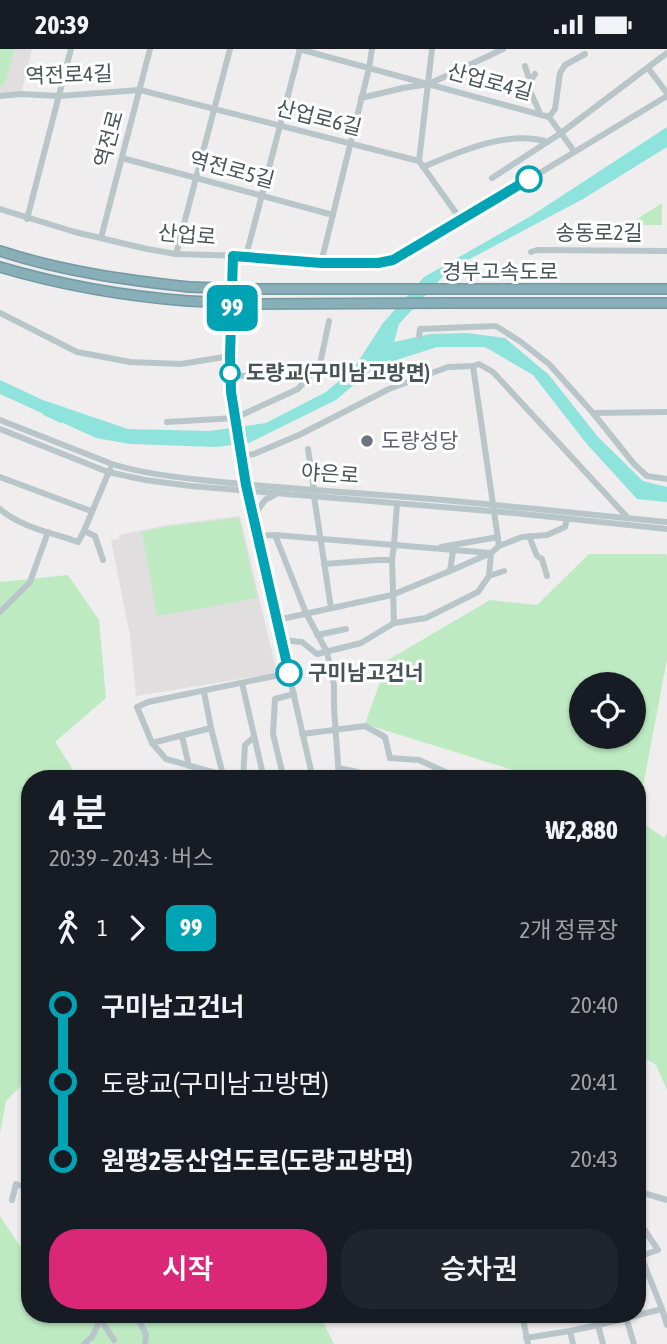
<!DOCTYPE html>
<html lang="ko">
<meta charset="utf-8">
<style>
:root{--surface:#171b24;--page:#20242c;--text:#f1f3f6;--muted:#9ea1a6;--accent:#db2777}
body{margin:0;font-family:"Asap Condensed","Noto Sans KR",sans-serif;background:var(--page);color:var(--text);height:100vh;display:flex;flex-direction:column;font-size:26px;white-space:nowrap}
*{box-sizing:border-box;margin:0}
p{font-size:23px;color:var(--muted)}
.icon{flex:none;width:38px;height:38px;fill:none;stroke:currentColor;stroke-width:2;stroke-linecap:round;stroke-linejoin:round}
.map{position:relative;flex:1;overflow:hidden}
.side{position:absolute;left:21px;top:721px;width:625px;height:553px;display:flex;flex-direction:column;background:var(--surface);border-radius:28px;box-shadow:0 2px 5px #0004}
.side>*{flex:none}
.badge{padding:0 14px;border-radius:10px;font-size:24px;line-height:46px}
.tools{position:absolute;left:569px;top:623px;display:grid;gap:14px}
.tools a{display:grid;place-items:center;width:77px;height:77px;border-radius:50%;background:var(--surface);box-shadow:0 2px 5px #0004;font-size:35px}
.map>.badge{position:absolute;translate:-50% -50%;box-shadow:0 0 0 4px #fff}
.legs{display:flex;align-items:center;gap:10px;height:77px;padding:0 28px;font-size:23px}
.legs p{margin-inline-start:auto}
.overview{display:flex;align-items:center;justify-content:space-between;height:119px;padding:0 28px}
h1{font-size:38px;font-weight:600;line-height:52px}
.cta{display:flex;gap:14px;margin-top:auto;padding:14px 28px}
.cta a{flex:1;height:80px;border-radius:28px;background:var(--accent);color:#fff;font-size:28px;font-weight:600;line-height:80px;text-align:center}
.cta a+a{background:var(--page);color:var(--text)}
ul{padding:0 28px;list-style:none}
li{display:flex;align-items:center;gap:24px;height:77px;font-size:26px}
li i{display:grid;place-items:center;width:10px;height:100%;margin:0 9px;background:currentColor}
li i::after{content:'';width:18px;height:18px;margin:-9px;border:5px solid;border-radius:50%;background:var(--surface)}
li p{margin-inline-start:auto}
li:first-child i{background:linear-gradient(#0000 50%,currentColor 0)}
li:last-child i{background:linear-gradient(currentColor 50%,#0000 0)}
.status{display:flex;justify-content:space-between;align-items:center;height:49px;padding:0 35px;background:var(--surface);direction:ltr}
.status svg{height:19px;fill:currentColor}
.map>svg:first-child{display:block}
.education{fill:#e0dedf}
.green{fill:#beeac2;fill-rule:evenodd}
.water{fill:#8ee4dc}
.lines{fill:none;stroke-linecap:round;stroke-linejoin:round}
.stream{stroke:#8ee4dc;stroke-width:2}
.highway-casing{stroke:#7399a4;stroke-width:12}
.minor{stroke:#b9c6c9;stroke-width:6}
.highway{stroke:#88aeb8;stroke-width:9}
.highway-bridge-casing{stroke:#7399a4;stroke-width:12;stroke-linecap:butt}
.highway-bridge{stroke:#88aeb8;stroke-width:9}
.line-1-casing{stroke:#fff;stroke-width:16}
.line-1{stroke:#00a3b4;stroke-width:10}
.stop-1-dot{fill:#fff;stroke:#00a3b4;stroke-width:3.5}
.worship-dot{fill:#6b7280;stroke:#fff;stroke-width:2.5}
.labels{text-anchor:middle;stroke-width:6;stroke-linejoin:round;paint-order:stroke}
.street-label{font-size:21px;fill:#475559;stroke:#fff}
.stop-label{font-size:21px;font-weight:bold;fill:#475559;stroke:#fff;text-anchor:start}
.worship-label{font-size:21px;fill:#5b616d;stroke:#fff;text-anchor:start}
</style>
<div class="status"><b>20:39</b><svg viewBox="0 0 49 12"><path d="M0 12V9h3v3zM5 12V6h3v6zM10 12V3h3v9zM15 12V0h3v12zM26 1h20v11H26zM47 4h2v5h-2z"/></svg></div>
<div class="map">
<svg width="667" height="1295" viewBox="0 0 667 1295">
<rect width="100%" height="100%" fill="#efedee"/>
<g class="education">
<polygon points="0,0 32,0 21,45 0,46"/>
<polygon points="240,467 277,624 136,647 130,587 111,491 119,490 119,486 167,476"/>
</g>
<g class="green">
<polygon points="0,0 15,0 4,37 0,36"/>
<polygon points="662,154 662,176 628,176"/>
<polygon points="239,469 257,549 157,567 142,483 170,477"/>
<path d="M589,505h77l1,3v102l-30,160 27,19 3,-5v257l-11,-25 -19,-12v-274h-129l5,-9 -148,-46 23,-64 102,-60 47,5zM581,635h53v53h-53z"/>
<polygon points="68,526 99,571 106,649 55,693 79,730 30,730 30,1028 6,1052 0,1084 0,533"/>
<polygon points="0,1167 30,1212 30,1265 117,1265 125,1269 130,1265 319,1265 334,1295 0,1295"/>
</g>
<polygon class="water" points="667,78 667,98 583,150 449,221 399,275 394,293 430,285 467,284 505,289 549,326 598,388 643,432 667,438 667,453 637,450 586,394 533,326 485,298 437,298 375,318 336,351 249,394 216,398 130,395 96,389 0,345 0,331 43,351 128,380 209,382 266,374 326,343 354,319 383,274 424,228 531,167"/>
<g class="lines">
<polyline class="stream" points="44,365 61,373"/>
<defs>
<g id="highway">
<path d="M0,202c61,20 125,29 189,36"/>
<path d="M0,218c61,18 124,29 188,34"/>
<polyline points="454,240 667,240"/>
<polyline points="450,254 667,254"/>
</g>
</defs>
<use href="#highway" class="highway-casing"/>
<g class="minor">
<polyline points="299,0 549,68 574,102"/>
<polyline points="525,17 530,32"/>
<polyline points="648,19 667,44"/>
<path d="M535,25c-12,16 0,23 5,40"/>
<polyline points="0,47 21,45 59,47 140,41 419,112 461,171"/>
<polyline points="361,49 403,39 429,35 503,0"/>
<polyline points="549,68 555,60 560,24 565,16 585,5"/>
<polyline points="122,109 333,166"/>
<polyline points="419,112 432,0"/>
<path d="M423,118c36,-15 86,-38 125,-25"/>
<polyline points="492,129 561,84 667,4"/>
<polyline points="0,160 75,183 147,200 176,205 246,207 321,214 378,214 393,211 403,207 667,47"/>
<polyline points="27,170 71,0"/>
<polyline points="101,189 150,0"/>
<polyline points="531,203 537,201 667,202"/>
<polyline points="176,205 230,0"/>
<polyline points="233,207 230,307 231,343 247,442 313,730"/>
<polyline points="246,207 300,0"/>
<polyline points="321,214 369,19 372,0"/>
<polyline points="0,264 77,303 130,313 181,315 230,307"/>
<polyline points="419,287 420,280 496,277 521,293 549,315 593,364 634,415 647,427 667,430"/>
<polyline points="473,317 499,497"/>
<polyline points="230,326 305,331"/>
<polyline points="593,364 667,363"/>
<path d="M0,371l112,44c32,10 65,13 99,17 57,6 113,10 170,14 95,7 191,18 286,27"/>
<polyline points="167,373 235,369 298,340 320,315 329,272"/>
<polyline points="0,380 108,423 145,431 191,437 514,464 667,480"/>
<polyline points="308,400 314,441"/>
<polyline points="241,407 254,405 299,386 389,340 448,318 473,317 479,315 493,323 627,468"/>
<polyline points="0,428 91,462"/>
<polyline points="314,447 331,559"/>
<path d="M0,460c20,18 53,24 78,33l6,-11 26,-62"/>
<polyline points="253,468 265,451 276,445"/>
<polyline points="84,482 95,487 103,511"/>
<polyline points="275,486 394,496 397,455"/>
<polyline points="257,487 275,486 306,564 327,603 334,636 334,658 339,730"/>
<polyline points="529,487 537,507 542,510 547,527"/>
<polyline points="441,498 498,488"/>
<polyline points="453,502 450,522 491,504 499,497 522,488 547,486 565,478 567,470"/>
<polyline points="324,515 377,511 392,511"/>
<polyline points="489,527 504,522"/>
<polyline points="0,563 30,533 48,483"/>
<polyline points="277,571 392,546 450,522"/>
<polyline points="317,586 346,580"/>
<polyline points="282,591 302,593 317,605 361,594 394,574 426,569 478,543 489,527 491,504 394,496 392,511 394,574"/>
<polyline points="242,634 264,730"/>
<polyline points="204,643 211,679 223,726 166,710 152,694 137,658 148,653 289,624"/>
<polyline points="302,685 365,677 385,688 390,709 419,711 461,730"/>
<polyline points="182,687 189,717"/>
<polyline points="152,694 211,679"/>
<polyline points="339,719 389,730"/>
<polyline points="243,730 245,696 254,688"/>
<polyline points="284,730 273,685 275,650 294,645"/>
<polyline points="297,730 312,726"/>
<polyline points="637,1142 640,1143 638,1171 658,1201 641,1207"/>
<polyline points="640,1143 667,1151"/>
<polyline points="12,1151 16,1135 30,1140"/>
<polyline points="639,1207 641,1207 662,1260 667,1276"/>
<polyline points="136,1265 146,1286 145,1295"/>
<polyline points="522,1265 528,1295"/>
<polyline points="625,1265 634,1295"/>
<polyline points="101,1271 114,1291"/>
<polyline points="526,1289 570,1282"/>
<polyline points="84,1295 92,1288 103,1265"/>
<polyline points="573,1295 570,1282 598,1276"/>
<polyline points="603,1295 598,1276 662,1260"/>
</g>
<use href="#highway" class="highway"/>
<defs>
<g id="highway-bridge">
<polyline points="189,238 249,240 454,240"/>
<polyline points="188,252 256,255 450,254"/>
</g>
</defs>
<use href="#highway-bridge" class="highway-bridge-casing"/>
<use href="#highway-bridge" class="highway-bridge"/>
</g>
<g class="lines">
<defs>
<polyline id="line-1" points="289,624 246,436 231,343 230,307 233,207 321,214 378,214 393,211 529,130"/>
</defs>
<use href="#line-1" class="line-1-casing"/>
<use href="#line-1" class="line-1"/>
</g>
<g class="stop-1-dot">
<circle cx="529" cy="130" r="12"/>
<circle cx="230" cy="324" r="9"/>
<circle cx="289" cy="624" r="12"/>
</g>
<circle class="worship-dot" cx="367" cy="392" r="7"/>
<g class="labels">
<g class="street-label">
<text transform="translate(69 26) rotate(-2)" y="7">역전로4길</text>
<text transform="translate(490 33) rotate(15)" y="7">산업로4길</text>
<text transform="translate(319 69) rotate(14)" y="7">산업로6길</text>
<text transform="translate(109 90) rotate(-75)" y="7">역전로</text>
<text transform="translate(232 121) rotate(15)" y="7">역전로5길</text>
<text x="599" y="191">송동로2길</text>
<text transform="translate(187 186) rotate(5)" y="7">산업로</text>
<text x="500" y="230">경부고속도로</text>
<text transform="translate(330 425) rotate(4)" y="7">야은로</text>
</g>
<g class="stop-label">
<text x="246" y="331">도량교(구미남고방면)</text>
<text x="308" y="631">구미남고건너</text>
</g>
<g class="worship-label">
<text x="381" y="399">도량성당</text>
</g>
</g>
</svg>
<div class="tools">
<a><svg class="icon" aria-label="locate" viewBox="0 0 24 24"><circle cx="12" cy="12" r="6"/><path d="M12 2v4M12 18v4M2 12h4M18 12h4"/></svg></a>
</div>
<b class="badge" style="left:232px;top:259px;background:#00a3b4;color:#fff">99</b>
<section class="side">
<div class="overview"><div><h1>4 분</h1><p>20:39 – 20:43 · 버스</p></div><b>₩2,880</b></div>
<div class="legs"><svg class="icon" aria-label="walk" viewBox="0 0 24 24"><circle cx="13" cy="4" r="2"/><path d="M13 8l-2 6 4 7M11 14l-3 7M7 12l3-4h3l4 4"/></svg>1<svg class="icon" aria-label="forward" viewBox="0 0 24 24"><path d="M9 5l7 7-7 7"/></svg><b class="badge" style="background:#00a3b4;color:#fff">99</b><p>2개 정류장</p></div>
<ul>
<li><i style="color:#00a3b4"></i><b>구미남고건너</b><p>20:40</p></li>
<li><i style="color:#00a3b4"></i><span>도량교(구미남고방면)</span><p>20:41</p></li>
<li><i style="color:#00a3b4"></i><b>원평2동산업도로(도량교방면)</b><p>20:43</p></li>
</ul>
<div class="cta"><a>시작</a><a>승차권</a></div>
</section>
</div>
